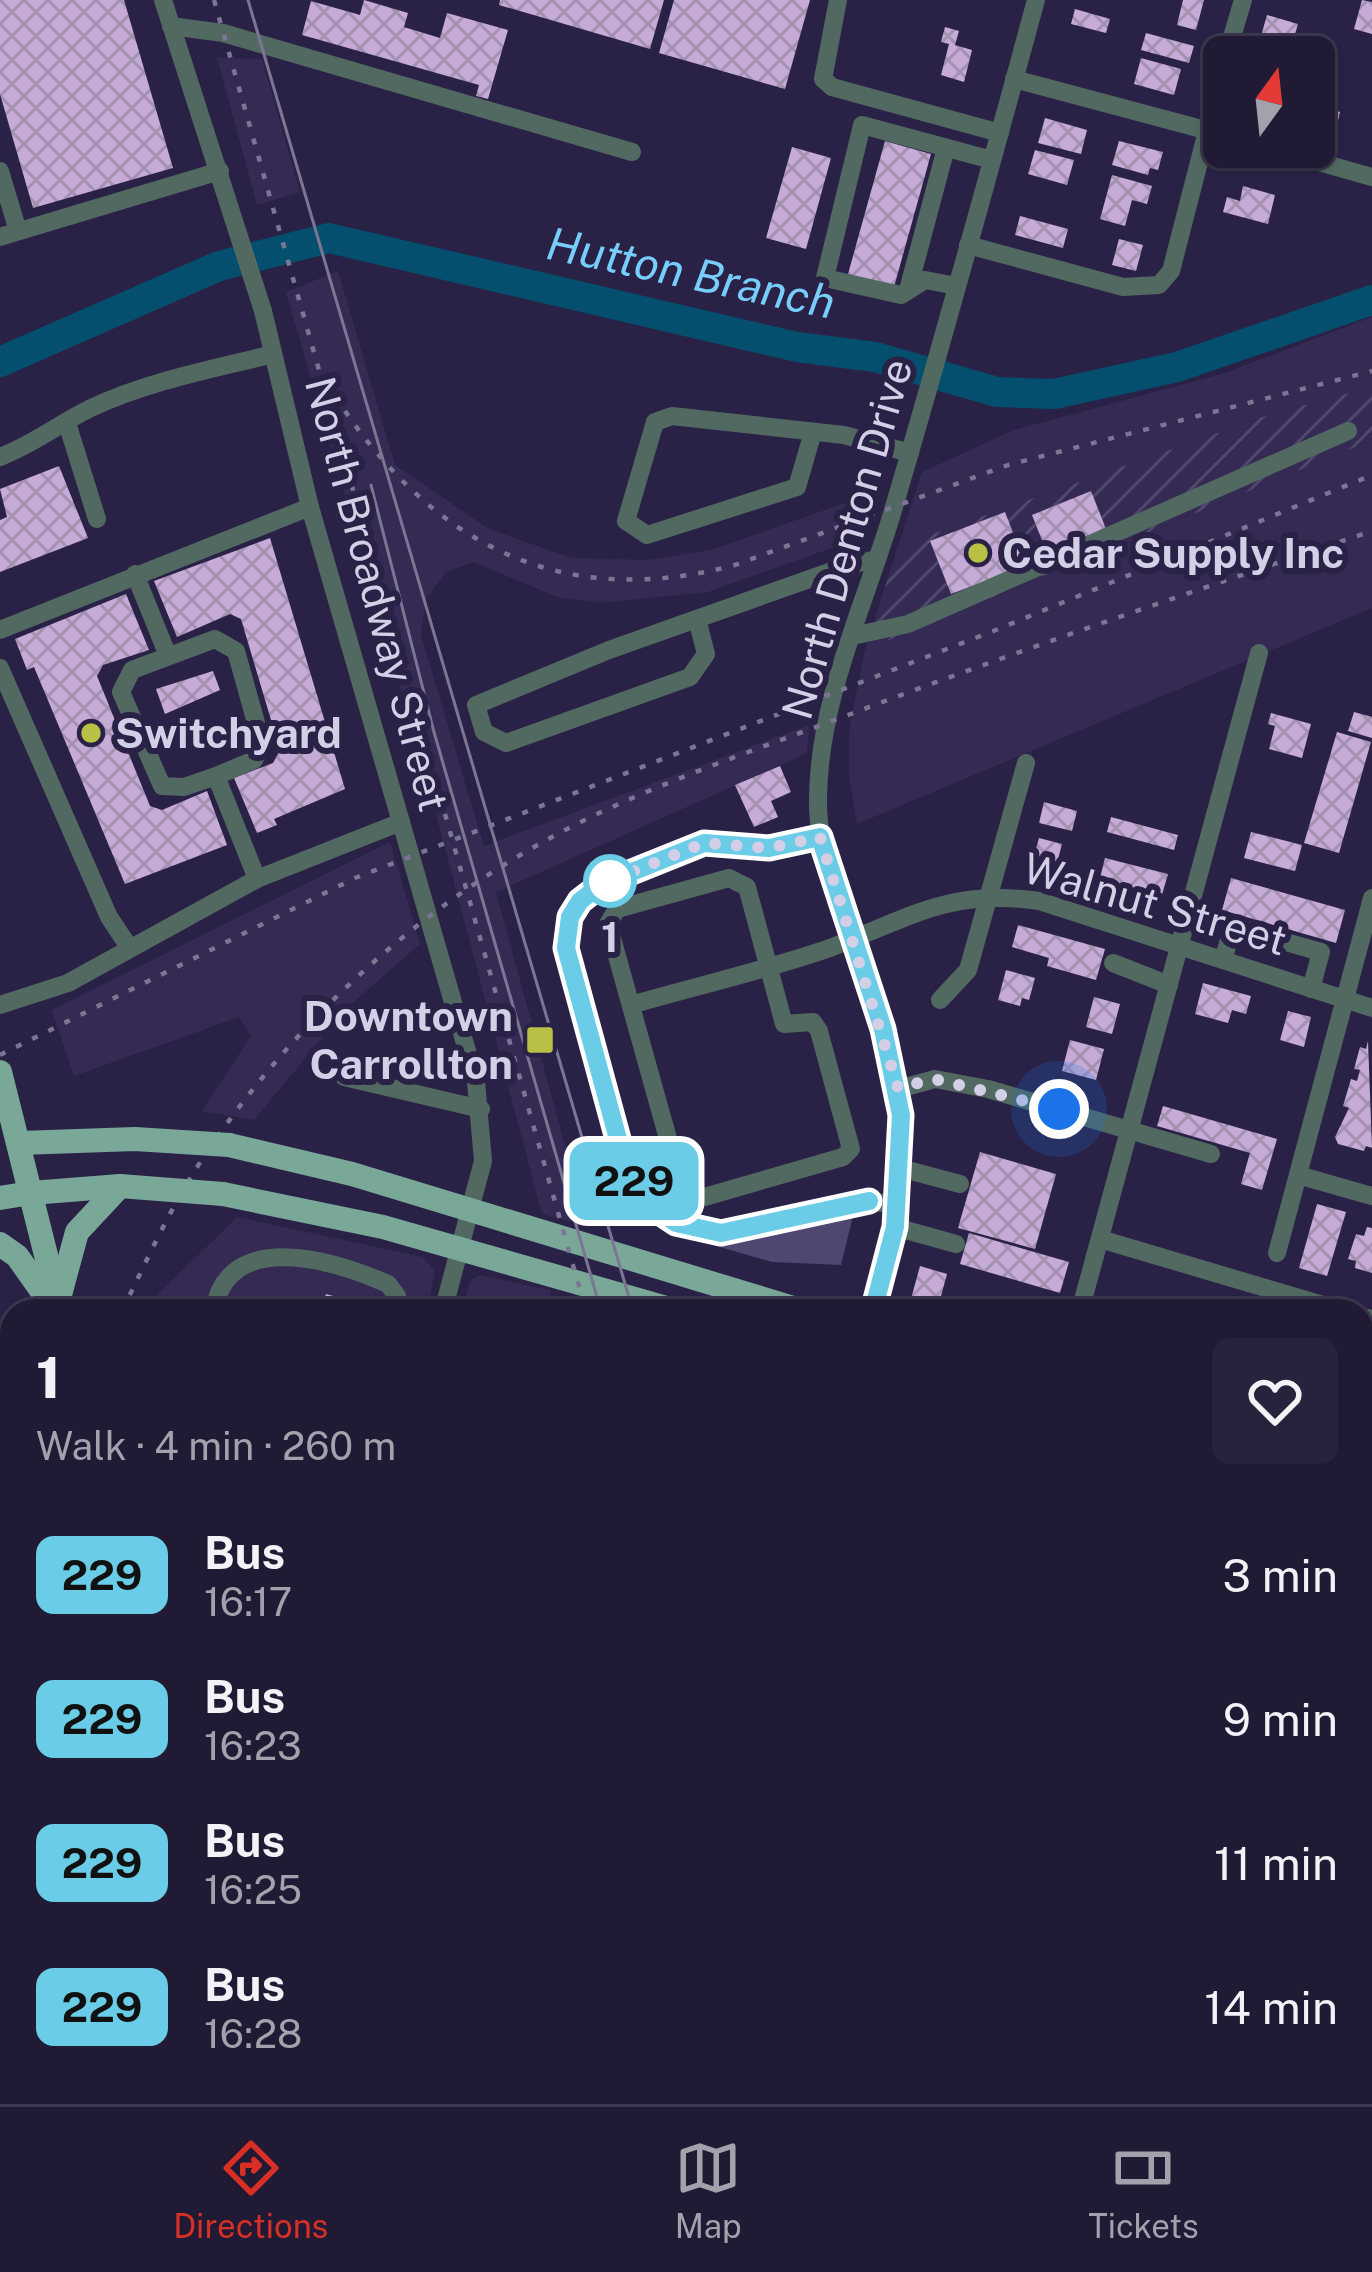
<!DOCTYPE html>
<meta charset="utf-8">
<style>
:root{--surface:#201a34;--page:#28233c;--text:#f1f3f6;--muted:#a2a1ac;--line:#3d384f;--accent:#d93025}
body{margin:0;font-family:"Public Sans",sans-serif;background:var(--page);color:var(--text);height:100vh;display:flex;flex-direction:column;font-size:45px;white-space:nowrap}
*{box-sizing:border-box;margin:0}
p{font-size:39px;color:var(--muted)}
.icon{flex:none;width:66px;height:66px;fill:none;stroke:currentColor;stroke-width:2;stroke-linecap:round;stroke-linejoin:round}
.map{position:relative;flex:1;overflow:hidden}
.drawer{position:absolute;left:0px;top:1299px;width:1374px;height:807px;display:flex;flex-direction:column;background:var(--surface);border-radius:36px 36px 0 0;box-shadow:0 3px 9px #0004,0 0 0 3px var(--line)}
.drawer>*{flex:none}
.badge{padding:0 24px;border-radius:18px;font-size:42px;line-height:78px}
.needle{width:78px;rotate:15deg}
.controls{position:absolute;left:1203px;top:36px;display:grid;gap:24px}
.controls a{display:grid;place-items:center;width:132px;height:132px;border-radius:18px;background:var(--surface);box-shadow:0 3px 9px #0004,0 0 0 3px var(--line);font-size:60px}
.you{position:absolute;width:60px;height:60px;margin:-30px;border:9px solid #fff;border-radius:50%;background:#1a73e8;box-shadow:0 0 0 18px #1a73e833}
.map>.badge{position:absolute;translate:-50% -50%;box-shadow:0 0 0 6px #fff}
.round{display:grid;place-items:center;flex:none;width:126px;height:126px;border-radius:18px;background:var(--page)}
.overview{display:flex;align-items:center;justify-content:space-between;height:204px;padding:0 36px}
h1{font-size:57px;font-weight:800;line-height:90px}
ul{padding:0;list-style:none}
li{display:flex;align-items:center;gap:36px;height:144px;padding:0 36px}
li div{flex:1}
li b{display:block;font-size:45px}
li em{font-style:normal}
li .badge{min-width:132px;font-weight:700;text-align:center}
.dock{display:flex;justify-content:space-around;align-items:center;height:168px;border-top:3px solid var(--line);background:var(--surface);font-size:33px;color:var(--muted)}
.dock a{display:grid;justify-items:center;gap:6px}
.dock .on{color:var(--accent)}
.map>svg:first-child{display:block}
.built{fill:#342a54}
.industrial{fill:url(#industrial-furrows)}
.grass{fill:#4f4671}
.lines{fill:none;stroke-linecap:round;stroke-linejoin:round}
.river{stroke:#034f6d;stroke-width:30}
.building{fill:url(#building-cross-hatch)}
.minor{stroke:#526961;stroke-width:18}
.major{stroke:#79a899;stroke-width:24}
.highway{stroke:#88c1af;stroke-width:27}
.tram{stroke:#7c7694;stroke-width:3}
.rail{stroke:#7c7694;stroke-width:4.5;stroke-dasharray:6 12;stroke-linecap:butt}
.major-bridge{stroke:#79a899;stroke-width:24}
.line-casing{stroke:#fff;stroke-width:27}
.line{stroke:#6bcce7;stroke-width:18}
.walk{stroke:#d3cfe7;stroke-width:12;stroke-dasharray:0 21.6}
.poi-dot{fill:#b9c046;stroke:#2a2246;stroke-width:4.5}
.stop-dot{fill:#fff;stroke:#6bcce7;stroke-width:6}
.labels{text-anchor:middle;stroke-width:12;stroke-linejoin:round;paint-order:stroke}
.street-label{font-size:42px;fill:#d3cfe7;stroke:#2a2246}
.poi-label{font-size:42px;font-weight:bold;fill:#d3cfe7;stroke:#2a2246;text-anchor:start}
.stop-label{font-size:42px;font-weight:bold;fill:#d3cfe7;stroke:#2a2246}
.water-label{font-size:45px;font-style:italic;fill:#77cefb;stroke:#2a2246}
</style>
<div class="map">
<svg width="1372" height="2104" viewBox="0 0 1372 2104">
<defs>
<pattern id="industrial-furrows" width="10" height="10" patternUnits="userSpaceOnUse" patternTransform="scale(3)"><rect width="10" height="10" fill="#342a54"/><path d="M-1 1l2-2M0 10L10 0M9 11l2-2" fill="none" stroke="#50486d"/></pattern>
<pattern id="building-cross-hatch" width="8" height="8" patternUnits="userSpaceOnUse" patternTransform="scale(3)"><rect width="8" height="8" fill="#c5abd5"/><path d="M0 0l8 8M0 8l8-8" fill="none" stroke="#a490b1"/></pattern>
</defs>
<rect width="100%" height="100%" fill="#2a2246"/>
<g class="built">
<polygon points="217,58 262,59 300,192 257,205"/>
<polygon points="338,271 395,465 489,529 572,558 648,560 711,550 865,496 854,540 708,592 600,603 557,597 474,562 446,572 426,599 421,635 484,846 809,725 807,752 794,759 496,892 587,1226 542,1214 428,784 286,292"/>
<polygon points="1372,317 1372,387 1271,414 898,546 922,472 1014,430 1225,373"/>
<polygon points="1372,440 1372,608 857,824 849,776 849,730 865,650"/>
<polygon points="390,842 420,944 348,1007 254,1120 202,1111 251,1036 239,1017 74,1076 52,1010"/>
<polygon points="237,1217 423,1257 435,1271 427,1311 141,1311"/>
<polygon points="480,1275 550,1290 554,1311 460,1311 471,1280"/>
</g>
<polygon class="industrial" points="1372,387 1372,440 865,650 898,546 1271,414"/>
<polygon class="grass" points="838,1214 853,1216 841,1265 772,1262 713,1245"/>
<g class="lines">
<polyline class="river" points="0,362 219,266 329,238 797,347 875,357 997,392 1054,394 1177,367 1372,300"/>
</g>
<g class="building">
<polygon points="0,0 124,0 173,168 33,208 0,94"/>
<polygon points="364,0 408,13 404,27 440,38 447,13 508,30 488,99 476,96 479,85 302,35 311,1 360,15"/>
<polygon points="500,0 664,0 650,49 499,5"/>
<polygon points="674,0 810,0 785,89 659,53"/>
<polygon points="1183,0 1204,0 1196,30 1177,25"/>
<polygon points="1362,0 1372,2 1372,34 1354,29"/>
<polygon points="1075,9 1110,19 1106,33 1071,24"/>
<polygon points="1267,15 1298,24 1292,44 1261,36"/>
<polygon points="945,27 959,31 955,45 972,50 964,82 941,75 949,44 941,42"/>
<polygon points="1146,33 1194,46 1189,63 1141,50"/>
<polygon points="1141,58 1181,69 1174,95 1134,84"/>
<polygon points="1318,106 1340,112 1335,133 1314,127"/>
<polygon points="1045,118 1087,130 1081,154 1038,143"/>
<polygon points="885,141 931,154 894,287 848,274"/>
<polygon points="1119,141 1163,152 1158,170 1150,168 1148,175 1112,165"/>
<polygon points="792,147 831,158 806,249 766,238"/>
<polygon points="1035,150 1074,160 1067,185 1028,174"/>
<polygon points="1112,175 1152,186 1147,204 1132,200 1125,226 1100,219"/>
<polygon points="1243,186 1275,195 1268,224 1223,212 1227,197 1240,201"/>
<polygon points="1020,216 1068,229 1063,248 1015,235"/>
<polygon points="1119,239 1143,245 1136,271 1112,265"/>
<polygon points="59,466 88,538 0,572 0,520 7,517 0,489"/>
<polygon points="1091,491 1106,529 1047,553 1032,515"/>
<polygon points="1005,512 1026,566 951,594 930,541"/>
<polygon points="270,538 345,789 274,819 277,825 257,833 234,778 273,763 280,750 241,619 230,614 177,637 154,581"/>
<polygon points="126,594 149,650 103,665 97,676 150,806 162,810 207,791 227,845 125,884 34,667 27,670 15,639"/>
<polygon points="213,671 220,690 165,714 156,689"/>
<polygon points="1354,712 1372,717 1372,738 1348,731"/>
<polygon points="1271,713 1311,724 1302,758 1269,749 1275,726 1268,724"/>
<polygon points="1337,732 1371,742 1339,853 1304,843"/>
<polygon points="780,766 791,792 771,801 778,817 754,827 735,785"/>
<polygon points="1044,802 1077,811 1072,831 1039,823"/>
<polygon points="1111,817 1178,835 1174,850 1107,832"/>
<polygon points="1251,832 1302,845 1295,871 1244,858"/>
<polygon points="1039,838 1062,844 1056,867 1033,860"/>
<polygon points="1105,858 1168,874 1161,898 1099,882"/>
<polygon points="1231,878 1345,910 1336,943 1222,910"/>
<polygon points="1018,925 1105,949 1096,980 1047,966 1049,958 1012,947"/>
<polygon points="1006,970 1035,978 1029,1000 1022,998 1020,1006 998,1000"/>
<polygon points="1203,983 1251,996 1246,1014 1232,1010 1228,1023 1195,1014"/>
<polygon points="1094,997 1120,1004 1112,1034 1086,1027"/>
<polygon points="1288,1011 1311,1017 1304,1047 1280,1040"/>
<polygon points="1070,1040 1104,1049 1096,1080 1062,1071"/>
<polygon points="1368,1041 1372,1148 1366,1146 1364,1151 1338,1144 1335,1137 1349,1108 1343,1106 1351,1079 1357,1081 1360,1070 1354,1069 1360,1047 1366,1049"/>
<polygon points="1163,1106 1277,1139 1262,1190 1241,1184 1250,1153 1157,1126"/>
<polygon points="980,1152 1056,1174 1035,1249 958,1228"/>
<polygon points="1317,1204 1346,1212 1327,1276 1299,1268"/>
<polygon points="1367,1227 1372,1228 1372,1273 1355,1268 1356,1261 1348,1259 1356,1234 1364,1236"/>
<polygon points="969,1233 1069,1262 1060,1293 960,1264"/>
<polygon points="920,1266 947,1274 938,1307 911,1299"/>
<polygon points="326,1294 384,1310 384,1311 321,1311"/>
<polygon points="1362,1947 1372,1950 1372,1986 1362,1984"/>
<polygon points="1362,2079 1372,2082 1368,2104 1327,2104 1330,2094 1362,2094"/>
<polygon points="660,2094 684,2094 687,2104 630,2104"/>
<polygon points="708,2094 774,2094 777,2104 711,2104"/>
</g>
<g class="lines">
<g class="minor">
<polyline points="163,0 263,311 310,507 476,1082 483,1161 443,1311"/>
<polyline points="838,0 823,79 832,87 1000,133"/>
<polyline points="171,26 223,33 632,152"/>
<polyline points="1226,57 1243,0"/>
<polyline points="1014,79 1224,135"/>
<polyline points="1266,147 1372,177"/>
<polyline points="0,171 18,231"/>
<polyline points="0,237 220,171"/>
<polyline points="968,245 1123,287 1159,285 1171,271 1224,65"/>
<polyline points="957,286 925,280 901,295 825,278 862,125 992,160"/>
<polyline points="908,290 946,148"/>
<polyline points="67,423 97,519"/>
<polyline points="813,432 797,487 647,535 626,521 655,422 672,416 844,435 910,453"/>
<path d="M0,457c34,-13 60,-34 91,-49 57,-27 122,-39 182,-54"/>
<polyline points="135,574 168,656"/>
<polyline points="697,619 706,654 690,677 506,743 484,732 476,705 609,650 849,565 877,559"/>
<polyline points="0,630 310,507"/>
<polyline points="852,636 908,624 1348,431"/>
<polyline points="0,668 109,917 129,947"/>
<polyline points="216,776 184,787 162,786 121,692 132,670 215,639 236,651 262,744 254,760 216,776 257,879"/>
<path d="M820,837l-51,11 -65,-5 -102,41 -23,17 -9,16 -4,31c12,41 23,82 34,123 19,72 38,177 137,161 57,-9 102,-35 161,-28"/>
<polygon points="729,878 747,887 784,1024 813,1022 819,1031 851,1149 843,1157 701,1198 689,1195 681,1185 608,924 617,909"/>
<polyline points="1223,960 1233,927 1321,952 1311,989"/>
<polyline points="1113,963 1169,985"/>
<polyline points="940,1000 968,970 1026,763"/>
<polyline points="0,1005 68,983 257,879 401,822"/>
<path d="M631,1005c65,-19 132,-34 196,-56 81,-30 121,-61 212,-48l333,107"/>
<polyline points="344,1077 481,1109"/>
<polyline points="898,1089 935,1079 988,1089 1211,1154"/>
<polyline points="900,1168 960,1184"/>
<polyline points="1298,1175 1372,1196"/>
<polyline points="895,1227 956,1244"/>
<polyline points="1100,1239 1343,1311"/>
<polyline points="1277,1253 1372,898"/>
<path d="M214,1311c13,-84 122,-50 174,-27l9,12 -4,15"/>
<path d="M873,1311c25,-96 41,-190 8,-286 -24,-72 -64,-150 -63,-227 1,-98 45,-189 73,-281 51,-172 98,-344 145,-517"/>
<polyline points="1080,1311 1259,653"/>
<polyline points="1362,1317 1372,1319"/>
<polyline points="1362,1630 1372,1632"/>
<polyline points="1362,1781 1372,1783"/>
<polyline points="1362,1910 1372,1913"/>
<polyline points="0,1942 12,1942"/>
<polyline points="1362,2030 1372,2033"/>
<polyline points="433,2094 436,2104"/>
<polyline points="843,2094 845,2104"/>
<polyline points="594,2104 626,2094"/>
<polyline points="900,2104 950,2099 1007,2104"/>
<polyline points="1151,2104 1154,2094"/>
</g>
<g class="major">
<polyline points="0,1072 60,1311"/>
<polyline points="229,1145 352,1174 803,1311"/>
<polyline points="223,1194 383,1227 677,1311"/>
<polyline points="0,1198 31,1193"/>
<polyline points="0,1244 17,1256 51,1304"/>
<polyline points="58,1302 77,1232 120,1186"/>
<polyline points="1362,1470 1372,1473"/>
<polyline points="1362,1514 1372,1516"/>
<polyline points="279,2094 281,2104"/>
<polyline points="0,2099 1,2104"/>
</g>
<g class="highway">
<polyline points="0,1454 12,1502"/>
<polyline points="0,1556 12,1605"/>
<polyline points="0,1700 12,1749"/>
<polyline points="81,2094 83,2104"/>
<polyline points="111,2094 113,2104"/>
<polyline points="146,2094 148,2104"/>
<polyline points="250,2094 253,2104"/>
</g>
<g class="tram">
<polyline points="248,0 633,1311"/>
<polyline points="371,485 434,732 601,1311"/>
<polyline points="821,2094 824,2104"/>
</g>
<g class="rail">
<polyline points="214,0 586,1311"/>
<path d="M335,396c95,147 225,216 400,169l273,-100 364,-94"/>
<polyline points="0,1055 355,878 996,630 1372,475"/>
<path d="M122,1311c25,-51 49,-105 81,-153 97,-146 233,-267 392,-343 82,-39 169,-68 253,-100 174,-66 349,-125 524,-184"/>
<polyline points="0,1651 12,1606"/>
<polyline points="792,2094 795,2104"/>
</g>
<g class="major-bridge">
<polyline points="20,1143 135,1139 229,1145"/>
<polyline points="31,1193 120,1186 223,1194"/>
</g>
</g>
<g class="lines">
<defs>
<polyline id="line" points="869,1201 721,1233 676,1223 658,1211 624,1161 566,948 570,917 580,901 602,884 704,843 769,848 820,837 883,1029 901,1115 895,1227 873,1311"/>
</defs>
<use href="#line" class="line-casing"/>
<use href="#line" class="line"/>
<polyline class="walk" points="610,881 602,884 704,843 769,848 820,837 898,1088 934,1079 1059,1109"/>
</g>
<g class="poi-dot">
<circle cx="978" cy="553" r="12"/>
<circle cx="91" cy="733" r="12"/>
<rect x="525" y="1025" width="30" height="30" rx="6"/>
</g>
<circle class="stop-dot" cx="610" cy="881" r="24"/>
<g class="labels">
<g class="street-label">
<text transform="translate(847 539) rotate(-74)" y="15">North Denton Drive</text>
<text transform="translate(377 594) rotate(75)" y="15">North Broadway Street</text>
<text transform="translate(1155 904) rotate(16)" y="15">Walnut Street</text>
</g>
<g class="poi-label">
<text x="1002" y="568">Cedar Supply Inc</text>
<text x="115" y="748">Switchyard</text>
<text x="513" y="1031" text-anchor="end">Downtown<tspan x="513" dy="48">Carrollton</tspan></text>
</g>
<g class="stop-label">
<text x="610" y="952">1</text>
</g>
<g class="water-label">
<text transform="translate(691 273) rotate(12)" y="16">Hutton Branch</text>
</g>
</g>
</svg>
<div class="controls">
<a><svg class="needle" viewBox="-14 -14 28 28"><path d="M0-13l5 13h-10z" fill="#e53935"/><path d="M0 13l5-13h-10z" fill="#a2a1ac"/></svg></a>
</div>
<div class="you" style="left:1059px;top:1109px"></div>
<b class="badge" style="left:634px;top:1181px;background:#6bcce7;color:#111">229</b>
<section class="drawer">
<div class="overview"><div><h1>1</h1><p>Walk · 4 min · 260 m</p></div><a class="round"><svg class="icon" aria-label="heart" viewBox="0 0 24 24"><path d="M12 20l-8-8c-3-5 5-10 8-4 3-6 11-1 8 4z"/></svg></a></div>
<ul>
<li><span class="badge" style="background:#6bcce7;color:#111">229</span><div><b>Bus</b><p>16:17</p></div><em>3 min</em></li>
<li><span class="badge" style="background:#6bcce7;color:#111">229</span><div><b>Bus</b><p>16:23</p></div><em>9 min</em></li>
<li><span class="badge" style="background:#6bcce7;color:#111">229</span><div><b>Bus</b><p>16:25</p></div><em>11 min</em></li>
<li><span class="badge" style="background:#6bcce7;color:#111">229</span><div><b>Bus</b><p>16:28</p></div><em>14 min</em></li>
</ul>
</section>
</div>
<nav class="dock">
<a class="on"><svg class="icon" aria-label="directions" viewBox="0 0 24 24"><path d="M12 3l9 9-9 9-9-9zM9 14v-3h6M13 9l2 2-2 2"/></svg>Directions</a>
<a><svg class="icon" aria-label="map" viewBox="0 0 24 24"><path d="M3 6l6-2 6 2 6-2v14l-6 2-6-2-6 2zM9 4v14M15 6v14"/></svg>Map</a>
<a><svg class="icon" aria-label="tickets" viewBox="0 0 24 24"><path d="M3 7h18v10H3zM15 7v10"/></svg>Tickets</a>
</nav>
